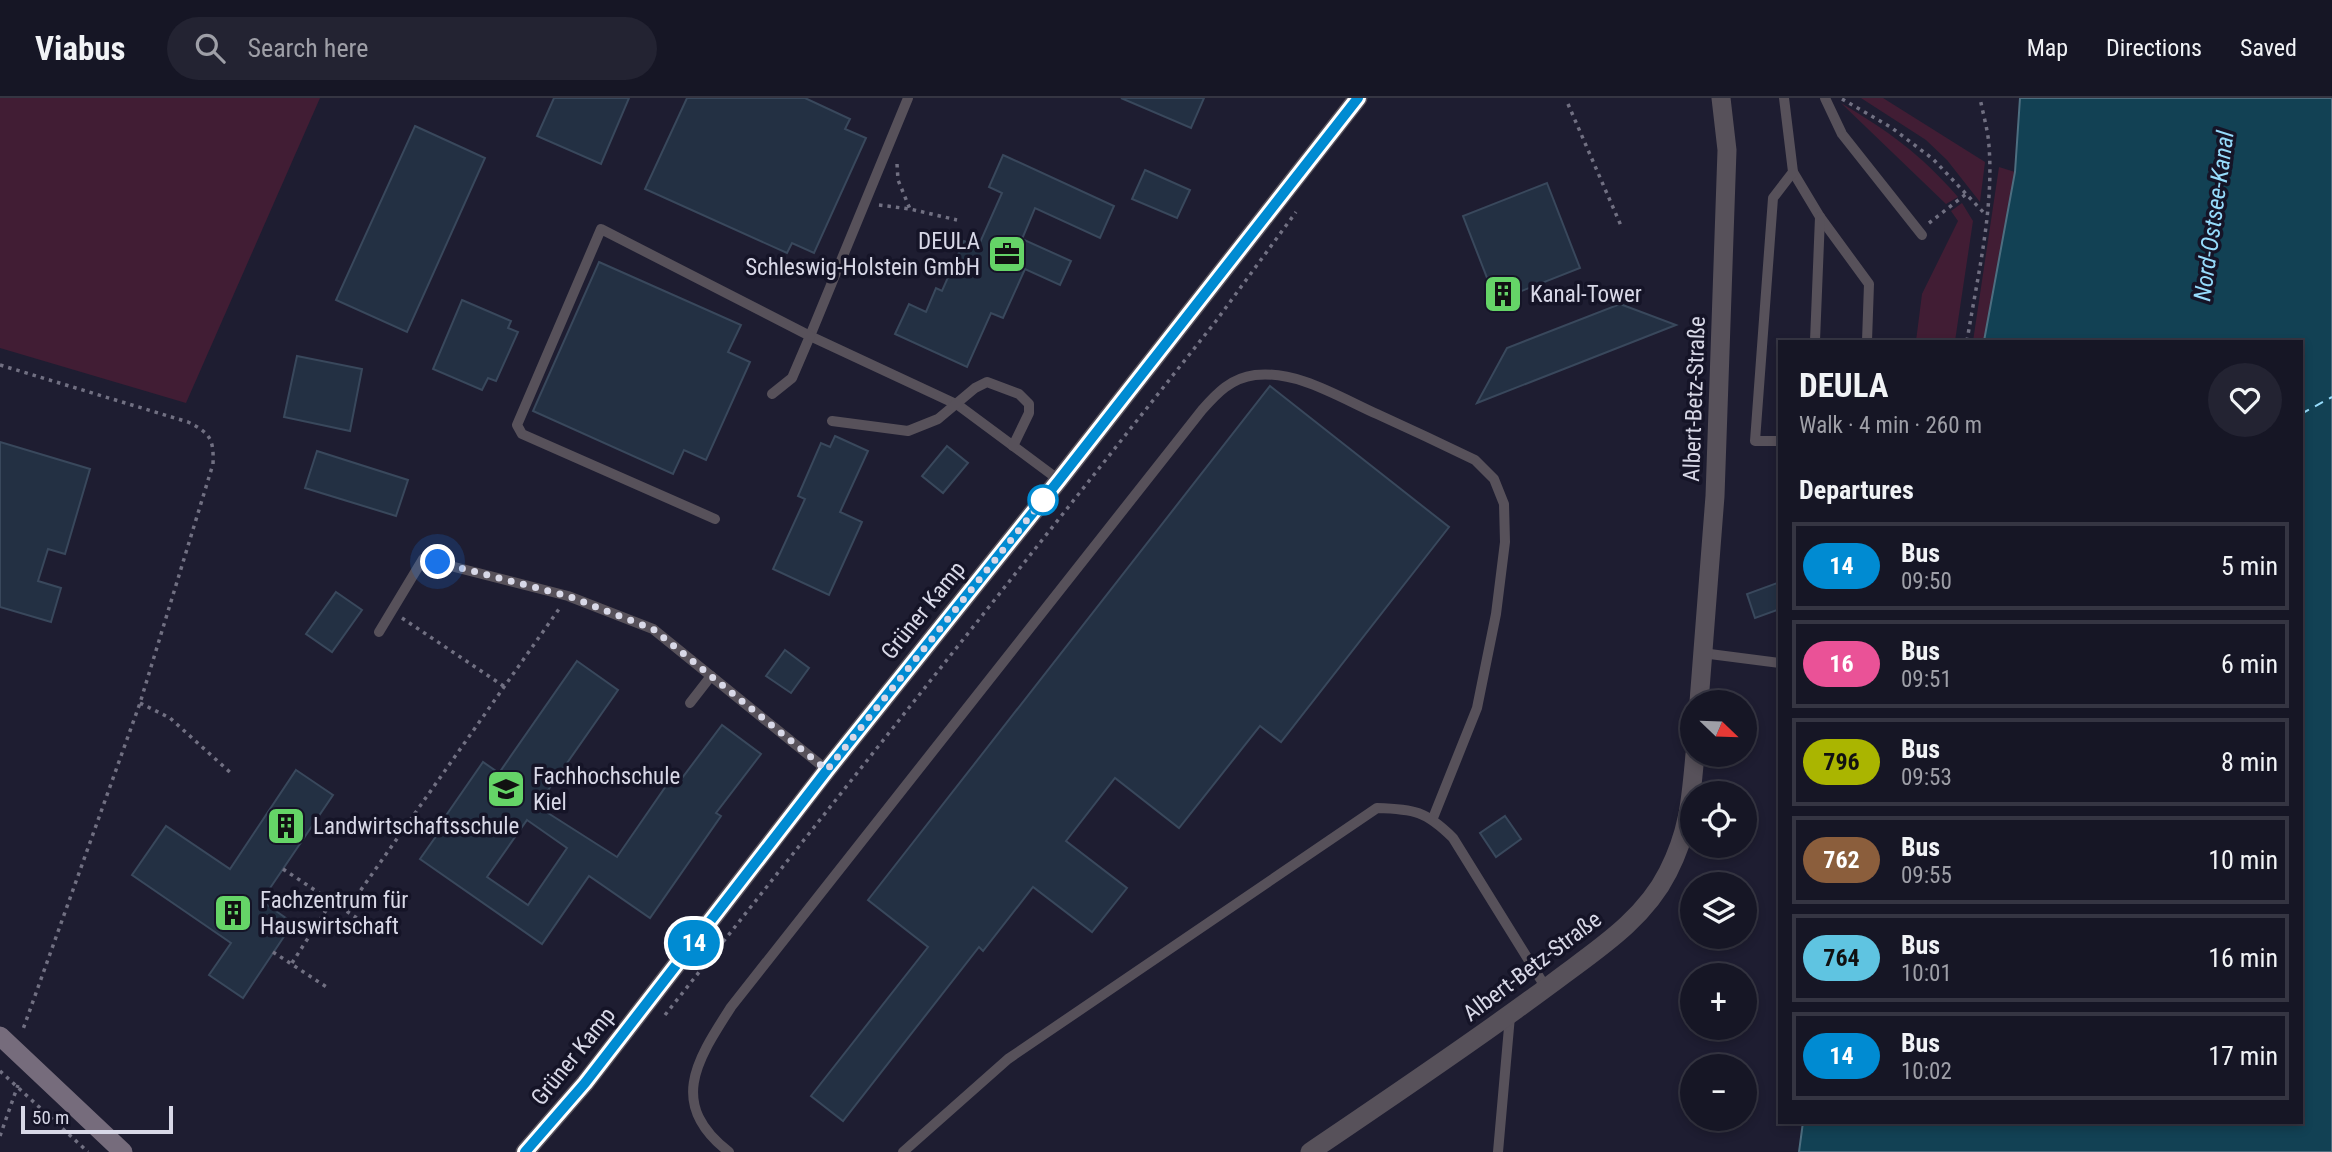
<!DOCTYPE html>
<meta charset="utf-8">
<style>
:root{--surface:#161625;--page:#232332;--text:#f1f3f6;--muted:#9e9fa7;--line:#353542}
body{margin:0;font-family:"Roboto Condensed",sans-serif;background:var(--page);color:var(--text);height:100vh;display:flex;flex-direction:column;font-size:26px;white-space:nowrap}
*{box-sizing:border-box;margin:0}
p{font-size:23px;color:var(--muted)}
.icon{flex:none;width:38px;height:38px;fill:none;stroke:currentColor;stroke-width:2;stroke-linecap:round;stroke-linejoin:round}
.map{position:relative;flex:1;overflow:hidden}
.side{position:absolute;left:1778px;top:242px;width:525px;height:784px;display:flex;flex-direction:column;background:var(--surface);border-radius:0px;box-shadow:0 4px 10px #0003,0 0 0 2px var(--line)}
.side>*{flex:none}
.badge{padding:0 14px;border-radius:23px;font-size:24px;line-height:46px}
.needle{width:46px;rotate:113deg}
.controls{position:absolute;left:1680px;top:592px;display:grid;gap:14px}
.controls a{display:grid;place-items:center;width:77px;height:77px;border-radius:50%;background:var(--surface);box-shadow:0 4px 10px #0003,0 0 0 2px var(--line);font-size:35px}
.scale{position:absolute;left:21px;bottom:18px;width:152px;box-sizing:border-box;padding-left:7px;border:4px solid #d8d8e7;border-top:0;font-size:19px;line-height:24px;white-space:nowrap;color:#d8d8e7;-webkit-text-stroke:5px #151427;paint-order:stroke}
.you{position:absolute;width:35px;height:35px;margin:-18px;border:5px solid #fff;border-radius:50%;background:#1a73e8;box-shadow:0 0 0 10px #1a73e833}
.map>.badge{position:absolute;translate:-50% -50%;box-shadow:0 0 0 4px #fff}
h2{padding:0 21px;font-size:26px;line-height:63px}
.round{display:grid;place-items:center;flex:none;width:74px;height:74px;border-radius:37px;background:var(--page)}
.headline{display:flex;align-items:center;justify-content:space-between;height:119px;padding:0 21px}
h1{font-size:33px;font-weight:700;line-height:52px}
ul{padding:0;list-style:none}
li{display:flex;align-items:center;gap:21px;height:88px;margin:0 14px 10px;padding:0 7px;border:4px solid var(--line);border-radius:0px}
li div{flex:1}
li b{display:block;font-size:26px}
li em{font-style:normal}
li .badge{min-width:77px;font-weight:700;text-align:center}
header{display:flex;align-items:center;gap:42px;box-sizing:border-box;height:98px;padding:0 35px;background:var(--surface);border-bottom:2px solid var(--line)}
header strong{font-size:33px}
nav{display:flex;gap:38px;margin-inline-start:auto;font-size:24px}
.search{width:490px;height:63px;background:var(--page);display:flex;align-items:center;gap:18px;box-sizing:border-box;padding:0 24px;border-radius:38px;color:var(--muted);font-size:26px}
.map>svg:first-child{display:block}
.green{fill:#411d34}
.water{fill:#124154;stroke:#4d6e80;stroke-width:2}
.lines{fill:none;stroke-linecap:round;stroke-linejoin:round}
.ferry{stroke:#96dbfb;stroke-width:2;stroke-dasharray:9 7;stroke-linecap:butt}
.building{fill:#233043;stroke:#39485c;stroke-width:2;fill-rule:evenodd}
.path{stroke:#717082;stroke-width:3.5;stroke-dasharray:3.5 5;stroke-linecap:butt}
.service{stroke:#57515a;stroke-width:10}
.minor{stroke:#57515a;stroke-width:19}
.tertiary{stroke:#57515a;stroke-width:19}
.secondary{stroke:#766c7c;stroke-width:19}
.line-casing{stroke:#fff;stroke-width:16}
.line{stroke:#008bd2;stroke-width:10}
.walk{stroke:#d8d8e7;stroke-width:7;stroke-dasharray:0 12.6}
.stop-dot{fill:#fff;stroke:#008bd2;stroke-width:3.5}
.labels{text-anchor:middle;stroke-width:7;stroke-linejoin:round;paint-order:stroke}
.poi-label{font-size:23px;fill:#d8d8e7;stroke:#151427;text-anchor:start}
.street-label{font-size:23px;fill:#d8d8e7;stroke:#151427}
.water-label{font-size:24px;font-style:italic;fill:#96dbfb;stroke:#151427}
</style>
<header>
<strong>Viabus</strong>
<div class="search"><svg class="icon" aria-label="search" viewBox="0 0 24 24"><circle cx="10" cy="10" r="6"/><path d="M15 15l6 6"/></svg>Search here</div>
<nav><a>Map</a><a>Directions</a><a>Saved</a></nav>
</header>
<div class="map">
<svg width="2332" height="1054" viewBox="0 0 2332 1054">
<rect width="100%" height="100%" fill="#1e1d31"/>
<g class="green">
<polygon points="0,0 320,0 186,305 0,250"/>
<polygon points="1861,0 1883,0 1985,64 1980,104 1947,62 1926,42"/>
<path d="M1841,5c50,30 77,49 117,94l-12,7z"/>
<polygon points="1999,69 2015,74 1984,243 1973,243"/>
<polygon points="1962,105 1973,123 1955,243 1916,243 1922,196 1958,123 1951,113"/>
</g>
<polygon class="water" points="2020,0 2332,0 2332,1054 1799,1054 1803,1024 2301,1024 2301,243 1984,243 2015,74"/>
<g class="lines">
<polyline class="ferry" points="2301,316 2332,299"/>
</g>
<g class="building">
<polygon points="554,0 629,0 601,66 537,38"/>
<polygon points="687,0 805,0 850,21 845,31 866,40 814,155 792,145 787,155 645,91"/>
<polygon points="1121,0 1204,0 1191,30"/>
<polygon points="415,28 485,60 407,234 336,202"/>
<polygon points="1003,57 1114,108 1100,140 1035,110 1022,141 1071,163 1060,187 1025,171 1003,220 991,215 967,269 895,236 909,206 926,214 936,190 942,193 964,143 978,149 1002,95 989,89"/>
<polygon points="1145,72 1190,92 1177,120 1132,101"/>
<polygon points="1547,85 1580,170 1496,203 1463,118"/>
<polygon points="599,164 741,227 728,254 750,264 706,362 684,352 673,376 533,313"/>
<polygon points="462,202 511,223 508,230 518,234 496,283 488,280 482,292 433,271"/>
<polygon points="1620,206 1676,227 1477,305 1507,250"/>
<polygon points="297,258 362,271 350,333 284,319"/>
<polygon points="1270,288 1449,429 1281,644 1260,628 1179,730 1115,680 1066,743 1127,790 1092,834 1033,789 983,853 979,849 843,1023 811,998 928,849 868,802"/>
<polygon points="835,338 868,353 840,414 862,424 829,497 773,471 805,401 798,398 821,345 830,349"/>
<polygon points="0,344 90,371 65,456 48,451 38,483 61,490 51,524 0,509"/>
<polygon points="947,348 968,365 943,395 922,378"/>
<polygon points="317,353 408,382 396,418 305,390"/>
<polygon points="1780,484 1780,511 1755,520 1747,496"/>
<polygon points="336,494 362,512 332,554 306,536"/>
<polygon points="785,552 809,570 791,595 766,578"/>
<path d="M577,563l41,29 -81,116 80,51 58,-84 7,5 40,-53 39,29 -45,59 5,3 -71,102 -61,-42 -47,68 -122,-85 19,-27 -3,-2 47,-68 16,11zM527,722l40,28 -39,57 -41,-28z"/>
<polygon points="296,672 333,697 266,796 268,797 263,804 293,825 243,900 209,877 231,845 132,777 166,728 230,771"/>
<polygon points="1505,718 1521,741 1496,759 1480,735"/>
</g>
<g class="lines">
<g class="path">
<polyline points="1842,1 1892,30 1933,61 1986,117"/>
<polyline points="1568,6 1622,130"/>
<polyline points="897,66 898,82 910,111"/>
<polyline points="879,107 910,111 957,122"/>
<polyline points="1929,125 1966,96"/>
<path d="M1967,243c10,-63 27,-131 22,-195 -1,-16 -6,-32 -9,-48"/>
<path d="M0,267l188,57c22,11 26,17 25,42l-73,239 -118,329"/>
<polyline points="402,520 505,589"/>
<polyline points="140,605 170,620 232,676"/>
<polyline points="283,771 369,828"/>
<polyline points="346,813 559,511"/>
<polyline points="273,854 328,890"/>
<polyline points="292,865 332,803"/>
<polyline points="665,917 1216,223 1296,114"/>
<polyline points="0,973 88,1054"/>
<polyline points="0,1038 18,987"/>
</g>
<g class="service">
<polyline points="908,0 810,238 958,307 1059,382"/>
<polyline points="1825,0 1842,36 1922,137"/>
<polyline points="1793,74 1820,119 1869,186 1867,243"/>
<polyline points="1815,243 1820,119"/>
<polyline points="832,323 908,333 938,321 975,290 987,284 1019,296 1029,306 1029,315 1013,348"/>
<polyline points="1780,343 1755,343 1773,100 1793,74 1784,0"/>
<polyline points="715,421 522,336 517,327 601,131 810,238 792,280 772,296"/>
<polyline points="379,534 423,461 568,498 653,531 827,672"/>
<polyline points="1702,555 1780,565"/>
<polyline points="690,605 711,578"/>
<path d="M729,1054c-62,-48 -32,-92 2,-145l471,-597c15,-17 29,-32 53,-35 42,-5 84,22 122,39 33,15 65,30 98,46l19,19 10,25 1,38 -9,72 -19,94 -44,110"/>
<path d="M903,1054l105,-93 369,-251c37,1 49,3 76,30l93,150"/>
<polyline points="1498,1054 1510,918"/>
</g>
<g class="minor">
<polyline points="1699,604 1715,398 1727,52 1721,0"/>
<path d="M1310,1054c81,-55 162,-109 240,-167 43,-33 93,-63 118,-113 21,-41 23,-73 27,-118"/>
</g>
<polyline class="tertiary" points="525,1054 585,985 827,672 1059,382 1358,0"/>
<polyline class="secondary" points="0,938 123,1054"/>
</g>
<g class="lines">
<defs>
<polyline id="line" points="525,1054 585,985 827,672 1059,382 1358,0"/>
</defs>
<use href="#line" class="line-casing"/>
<use href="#line" class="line"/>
<polyline class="walk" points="438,464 568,498 653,531 827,672 1043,402"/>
</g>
<defs>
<symbol id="office-square" viewBox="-11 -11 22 22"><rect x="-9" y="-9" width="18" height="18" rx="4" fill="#65d467" stroke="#151427"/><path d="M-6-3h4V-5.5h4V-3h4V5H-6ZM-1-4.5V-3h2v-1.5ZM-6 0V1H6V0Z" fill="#111"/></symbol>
<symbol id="building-square" viewBox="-11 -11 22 22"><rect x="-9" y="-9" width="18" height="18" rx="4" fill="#65d467" stroke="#151427"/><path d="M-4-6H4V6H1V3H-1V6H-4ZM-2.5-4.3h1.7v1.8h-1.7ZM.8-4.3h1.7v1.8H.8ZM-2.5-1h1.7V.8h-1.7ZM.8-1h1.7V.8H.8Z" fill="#111"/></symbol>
<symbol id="university-square" viewBox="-11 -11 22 22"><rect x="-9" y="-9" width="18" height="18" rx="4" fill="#65d467" stroke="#151427"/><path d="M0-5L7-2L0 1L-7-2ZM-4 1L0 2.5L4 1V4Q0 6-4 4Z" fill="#111"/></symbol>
</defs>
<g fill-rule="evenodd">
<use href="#office-square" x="985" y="134" width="44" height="44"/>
<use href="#building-square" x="1481" y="174" width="44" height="44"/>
<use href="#university-square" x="484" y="669" width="44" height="44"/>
<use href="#building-square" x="264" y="706" width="44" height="44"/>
<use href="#building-square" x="211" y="793" width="44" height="44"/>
</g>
<circle class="stop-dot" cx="1043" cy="402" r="14"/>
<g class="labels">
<g class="poi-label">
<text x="980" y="151" text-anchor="end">DEULA<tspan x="980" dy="26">Schleswig-Holstein GmbH</tspan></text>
<text x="1530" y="204">Kanal-Tower</text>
<text x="533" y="686">Fachhochschule<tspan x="533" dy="26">Kiel</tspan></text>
<text x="313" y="736">Landwirtschaftsschule</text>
<text x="260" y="810">Fachzentrum für<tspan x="260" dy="26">Hauswirtschaft</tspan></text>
</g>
<g class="street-label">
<text transform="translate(1694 301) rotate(-88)" y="8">Albert-Betz-Straße</text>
<text transform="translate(923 512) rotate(-51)" y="8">Grüner Kamp</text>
<text transform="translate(1532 868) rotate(-37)" y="8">Albert-Betz-Straße</text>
<text transform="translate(573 958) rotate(-51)" y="8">Grüner Kamp</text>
</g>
<g class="water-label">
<text transform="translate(2214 118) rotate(-82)" y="8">Nord-Ostsee-Kanal</text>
</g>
</g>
</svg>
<div class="controls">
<a><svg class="needle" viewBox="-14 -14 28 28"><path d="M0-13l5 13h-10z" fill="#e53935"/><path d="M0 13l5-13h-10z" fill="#9e9fa7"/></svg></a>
<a><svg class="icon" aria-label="locate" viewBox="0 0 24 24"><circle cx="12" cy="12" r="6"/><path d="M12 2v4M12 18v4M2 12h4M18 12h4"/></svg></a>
<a><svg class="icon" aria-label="layers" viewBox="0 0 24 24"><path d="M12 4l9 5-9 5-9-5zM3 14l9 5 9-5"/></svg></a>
<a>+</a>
<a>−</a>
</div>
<div class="scale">50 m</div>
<div class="you" style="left:438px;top:464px"></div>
<b class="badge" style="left:694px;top:845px;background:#008bd2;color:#fff">14</b>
<section class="side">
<div class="headline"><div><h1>DEULA</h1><p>Walk · 4 min · 260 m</p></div><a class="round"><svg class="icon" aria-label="heart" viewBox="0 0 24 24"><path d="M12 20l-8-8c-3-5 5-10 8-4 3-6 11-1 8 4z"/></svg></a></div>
<h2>Departures</h2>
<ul>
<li><span class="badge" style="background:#008bd2;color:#fff">14</span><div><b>Bus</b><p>09:50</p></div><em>5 min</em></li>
<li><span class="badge" style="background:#ea5297;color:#fff">16</span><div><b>Bus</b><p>09:51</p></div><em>6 min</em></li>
<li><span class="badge" style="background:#aab500;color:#111">796</span><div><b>Bus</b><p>09:53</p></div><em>8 min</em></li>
<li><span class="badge" style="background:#8b5e3c;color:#fff">762</span><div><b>Bus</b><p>09:55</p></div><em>10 min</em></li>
<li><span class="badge" style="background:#5fc4e1;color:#111">764</span><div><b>Bus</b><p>10:01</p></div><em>16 min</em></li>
<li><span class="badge" style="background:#008bd2;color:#fff">14</span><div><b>Bus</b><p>10:02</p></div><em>17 min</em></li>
</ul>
</section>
</div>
